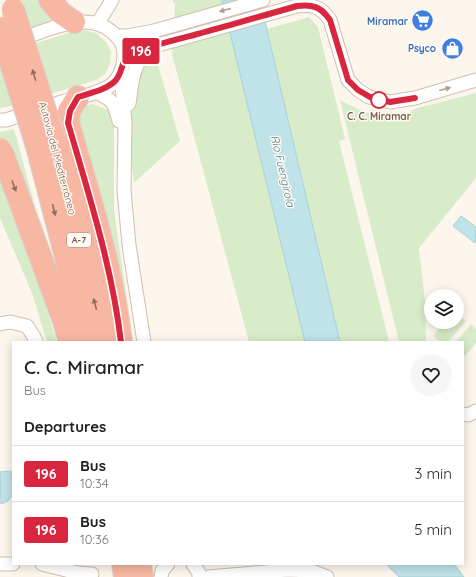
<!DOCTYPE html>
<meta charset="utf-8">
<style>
:root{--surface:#fff;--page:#f6f6f6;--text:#222;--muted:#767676;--line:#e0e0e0}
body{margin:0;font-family:Quicksand,sans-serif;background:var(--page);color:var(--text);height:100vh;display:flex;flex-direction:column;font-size:15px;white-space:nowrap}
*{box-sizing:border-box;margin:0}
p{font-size:13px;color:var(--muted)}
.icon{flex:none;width:22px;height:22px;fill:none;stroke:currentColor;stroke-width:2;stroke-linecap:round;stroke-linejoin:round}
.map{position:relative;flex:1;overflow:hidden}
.panel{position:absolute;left:12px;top:341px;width:452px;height:224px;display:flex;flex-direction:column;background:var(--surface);border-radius:0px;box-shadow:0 2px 10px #0003}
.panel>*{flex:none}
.badge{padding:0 8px;border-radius:3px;font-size:14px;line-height:26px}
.tools{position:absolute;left:424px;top:289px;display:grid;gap:8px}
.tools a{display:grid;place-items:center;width:40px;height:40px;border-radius:50%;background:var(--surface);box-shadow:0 2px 10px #0003;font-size:20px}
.map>.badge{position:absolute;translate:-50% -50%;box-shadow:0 0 0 2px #fff}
h2{padding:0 12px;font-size:15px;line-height:36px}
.round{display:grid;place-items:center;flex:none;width:42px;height:42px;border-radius:21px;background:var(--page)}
.summary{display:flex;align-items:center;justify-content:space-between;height:68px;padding:0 12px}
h1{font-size:19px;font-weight:600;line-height:30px}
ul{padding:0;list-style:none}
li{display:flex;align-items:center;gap:12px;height:56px;padding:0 12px;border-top:1px solid var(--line)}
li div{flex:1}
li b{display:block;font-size:15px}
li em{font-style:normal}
li .badge{min-width:44px;font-weight:700;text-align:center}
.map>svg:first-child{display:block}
.green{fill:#d8ecc9}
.water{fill:#bfe3e8;stroke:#a5d3da}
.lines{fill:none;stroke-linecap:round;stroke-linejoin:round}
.street-casing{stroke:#d1beb0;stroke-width:15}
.highway-casing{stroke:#dad1cd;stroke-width:24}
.street{stroke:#fff;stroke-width:13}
.highway{stroke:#f7b7a3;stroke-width:22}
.highway-bridge-casing{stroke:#dad1cd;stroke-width:24;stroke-linecap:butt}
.highway-bridge{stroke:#f7b7a3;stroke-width:22}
.oneway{fill:#af9d94}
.oneway2{fill:#936e5e}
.line-casing{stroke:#fff;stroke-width:9}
.line{stroke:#d7263d;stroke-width:6}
.stop-dot{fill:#fff;stroke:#d7263d;stroke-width:2}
.labels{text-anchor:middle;stroke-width:3;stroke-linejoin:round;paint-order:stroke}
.shield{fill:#fffaf3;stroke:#a28b7f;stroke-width:1}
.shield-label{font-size:9px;font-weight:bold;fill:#7a5c4d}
.shop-label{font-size:10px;font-weight:bold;fill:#366cbe;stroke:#fffaf3;text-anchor:end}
.stop-label{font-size:10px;font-weight:bold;fill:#7a5c4d;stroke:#fffaf3}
.street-label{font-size:10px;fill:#7a5c4d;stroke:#fffaf3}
.water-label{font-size:11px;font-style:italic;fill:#437c86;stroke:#fffaf3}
</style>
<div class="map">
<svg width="476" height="577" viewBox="0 0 476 577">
<rect width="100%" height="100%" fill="#fdf6ec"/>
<g class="green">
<polygon points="19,0 39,0 56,19 27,29"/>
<polygon points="172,0 222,0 305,342 249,342 172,54 175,4"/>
<polygon points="309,17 318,27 345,139 339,141 389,342 340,342 267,29"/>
<polygon points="80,29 96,33 106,42 111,52 110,64 105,74 96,80 11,106 0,108 0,55"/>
<polygon points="155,55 180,141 134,183 129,141 132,102 136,78 145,60"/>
<path d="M476,93v85l-57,70 6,53 1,41h-27l-59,-242c22,11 53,29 74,9z"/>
<polygon points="92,104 106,109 112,114 114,121 114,210 130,321 125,321 78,139 80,110 85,106"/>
<polygon points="14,129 58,291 6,146 0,138 0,132"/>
<polygon points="0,174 41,291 57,342 47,342 32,293 0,218"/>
<polygon points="457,313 466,321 448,342 440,342 433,336 444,322 457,322"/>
<polygon points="471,324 476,329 476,343 463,358 463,342 456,342"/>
</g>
<g class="water">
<polygon points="222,0 260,0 340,342 305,342"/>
<polygon points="461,216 476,227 475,243 453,226"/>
<polygon points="11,471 13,494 8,501 1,504 0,472"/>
<polygon points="386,564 454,564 464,577 399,577"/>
</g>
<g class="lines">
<defs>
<g id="street">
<polyline points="98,23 112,0"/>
<polyline points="117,36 127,36 154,31 263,0"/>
<path d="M124,60l8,-6 26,-9 139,-39c16,-2 24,1 33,14l18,60 10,10 11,7 21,5 25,-4 61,-18"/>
<polyline points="121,71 125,125 124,190 129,245 144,342"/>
<path d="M96,92c18,9 18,10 23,29"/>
<path d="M129,104c3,-20 3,-41 20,-54"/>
<path d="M0,120h6c19,-6 37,-12 56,-18 15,-5 36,-7 49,-17 10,-8 13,-21 13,-33 0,-8 -6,-15 -12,-20 -25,-23 -68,-1 -95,9"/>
<polyline points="0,324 10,322 27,326 34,337 36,342"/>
<polyline points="463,414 468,415 476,411"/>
<polyline points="0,564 13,564"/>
<polyline points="42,564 78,573 92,574"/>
<polyline points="193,564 199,573 199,577"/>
<polyline points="161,577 162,571 168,564"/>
<polyline points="209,577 287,570 312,571 327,577"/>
</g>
<g id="highway">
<polyline points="50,0 61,13 74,22"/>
<path d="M78,97l-9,14 -1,12c21,72 44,144 53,219"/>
<polyline points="54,139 104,342"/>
<polyline points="37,146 81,315 87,342"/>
<polyline points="0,150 3,155 64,321 70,342"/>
<polyline points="123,564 125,577"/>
<polyline points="140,564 142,577"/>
</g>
</defs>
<use href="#street" class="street-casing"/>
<use href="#highway" class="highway-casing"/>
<use href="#street" class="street"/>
<use href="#highway" class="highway"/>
<defs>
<g id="highway-bridge">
<polyline points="13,9 54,139"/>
<polyline points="0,28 37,146"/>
</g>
</defs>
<use href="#highway-bridge" class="highway-bridge-casing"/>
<use href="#highway-bridge" class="highway-bridge"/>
</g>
<defs><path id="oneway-solid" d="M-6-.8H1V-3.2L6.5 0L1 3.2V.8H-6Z"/></defs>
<g class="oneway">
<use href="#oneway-solid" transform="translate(225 10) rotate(165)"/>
<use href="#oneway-solid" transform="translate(445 89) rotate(-15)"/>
</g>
<g class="oneway2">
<use href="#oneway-solid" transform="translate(34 75) rotate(-107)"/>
<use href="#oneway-solid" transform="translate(14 186) rotate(70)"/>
<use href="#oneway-solid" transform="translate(54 210) rotate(76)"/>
<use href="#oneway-solid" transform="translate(95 304) rotate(-104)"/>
</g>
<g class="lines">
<defs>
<path id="line" d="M121,342c-9,-75 -32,-147 -53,-219l2,-12 8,-14c12,-4 29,-7 38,-17 8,-10 4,-21 17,-27 20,-8 41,-13 61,-18 35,-10 69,-19 103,-29 16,-2 24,1 33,14l18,60 10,10 12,7 20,5 25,-4"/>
</defs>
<use href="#line" class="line-casing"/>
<use href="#line" class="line"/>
</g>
<defs>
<symbol id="supermarket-disc" viewBox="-11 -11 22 22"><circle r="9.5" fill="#3f7fe0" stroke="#fffaf3"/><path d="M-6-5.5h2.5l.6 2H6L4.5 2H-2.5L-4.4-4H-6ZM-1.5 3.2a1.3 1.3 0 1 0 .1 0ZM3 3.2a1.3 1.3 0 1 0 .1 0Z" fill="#fff"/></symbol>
<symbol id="shop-disc" viewBox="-11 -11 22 22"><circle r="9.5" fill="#3f7fe0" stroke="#fffaf3"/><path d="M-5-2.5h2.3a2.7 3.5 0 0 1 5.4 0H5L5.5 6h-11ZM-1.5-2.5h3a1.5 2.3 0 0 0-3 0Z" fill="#fff"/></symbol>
</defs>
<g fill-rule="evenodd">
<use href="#supermarket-disc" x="410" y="8" width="25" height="25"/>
<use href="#shop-disc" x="440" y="36" width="25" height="25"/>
</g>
<circle class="stop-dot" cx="379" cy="100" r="8"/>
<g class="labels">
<rect class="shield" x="67" y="233" width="24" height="14" rx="3"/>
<g class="shield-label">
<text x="79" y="243">A-7</text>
</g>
<g class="shop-label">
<text x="408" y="25">Miramar</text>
<text x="436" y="52">Psyco</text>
</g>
<g class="stop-label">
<text x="379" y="120">C. C. Miramar</text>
</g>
<g class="street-label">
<text transform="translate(58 158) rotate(75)" y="4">Autovía del Mediterráneo</text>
</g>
<g class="water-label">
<text transform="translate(283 171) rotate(77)" y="4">Rio Fuengirola</text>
</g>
</g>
</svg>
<div class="tools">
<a><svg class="icon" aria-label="layers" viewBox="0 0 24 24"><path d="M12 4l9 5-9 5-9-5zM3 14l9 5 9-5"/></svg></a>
</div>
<b class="badge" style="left:141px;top:51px;background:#d7263d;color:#fff">196</b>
<section class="panel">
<div class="summary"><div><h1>C. C. Miramar</h1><p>Bus</p></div><a class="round"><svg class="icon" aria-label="heart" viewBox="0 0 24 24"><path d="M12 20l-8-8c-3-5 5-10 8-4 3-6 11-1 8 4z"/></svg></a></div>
<h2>Departures</h2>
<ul>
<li><span class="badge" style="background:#d7263d;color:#fff">196</span><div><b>Bus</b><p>10:34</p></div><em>3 min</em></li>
<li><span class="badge" style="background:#d7263d;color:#fff">196</span><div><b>Bus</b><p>10:36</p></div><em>5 min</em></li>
</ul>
</section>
</div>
